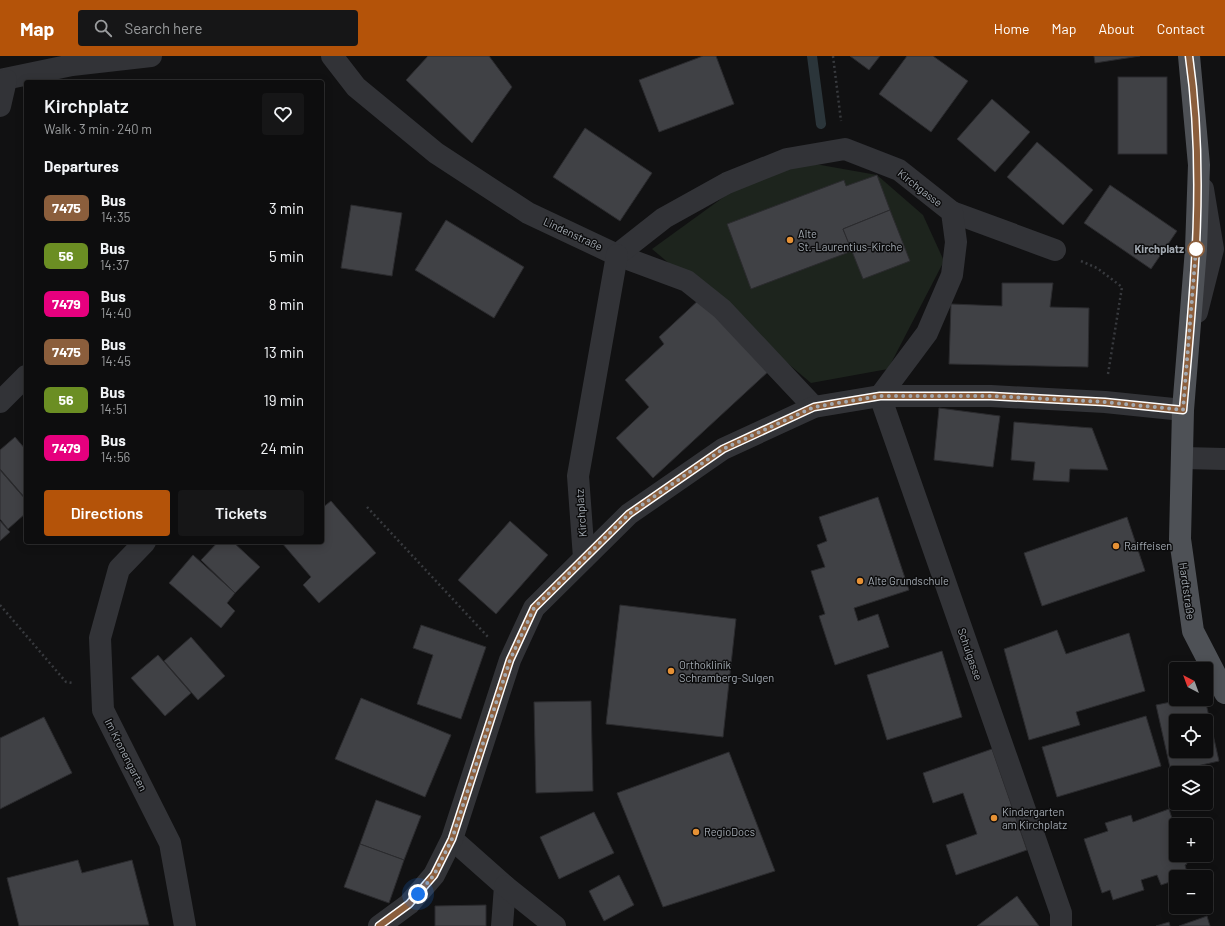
<!DOCTYPE html>
<meta charset="utf-8">
<style>
:root{--surface:#0d0d0e;--page:#161617;--text:#f1f3f6;--muted:#9a9c9e;--line:#2d2d2e;--accent:#b45309}
body{margin:0;font-family:Barlow,sans-serif;background:var(--page);color:var(--text);height:100vh;display:flex;flex-direction:column;font-size:15px;white-space:nowrap}
*{box-sizing:border-box;margin:0}
p{font-size:13px;color:var(--muted)}
.icon{flex:none;width:22px;height:22px;fill:none;stroke:currentColor;stroke-width:2;stroke-linecap:round;stroke-linejoin:round}
.map{position:relative;flex:1;overflow:hidden}
.sheet{position:absolute;left:24px;top:24px;width:300px;height:464px;display:flex;flex-direction:column;background:var(--surface);border-radius:4px;box-shadow:0 2px 10px #0003,0 0 0 1px var(--line)}
.sheet>*{flex:none}
.badge{padding:0 8px;border-radius:6px;font-size:14px;line-height:26px}
.needle{width:26px;rotate:319deg}
.tools{position:absolute;left:1169px;top:606px;display:grid;gap:8px}
.tools a{display:grid;place-items:center;width:44px;height:44px;border-radius:4px;background:var(--surface);box-shadow:0 2px 10px #0003,0 0 0 1px var(--line);font-size:20px}
.you{position:absolute;width:20px;height:20px;margin:-10px;border:3px solid #fff;border-radius:50%;background:#1a73e8;box-shadow:0 0 0 6px #1a73e833}
.map>.badge{position:absolute;translate:-50% -50%;box-shadow:0 0 0 2px #fff}
h2{padding:0 20px;font-size:15px;line-height:36px}
.round{display:grid;place-items:center;flex:none;width:42px;height:42px;border-radius:4px;background:var(--page)}
.summary{display:flex;align-items:center;justify-content:space-between;height:68px;padding:0 20px}
h1{font-size:19px;font-weight:600;line-height:30px}
.cta{display:flex;gap:8px;margin-top:auto;padding:8px 20px}
.cta a{flex:1;height:46px;border-radius:4px;background:var(--accent);color:#fff;font-size:16px;font-weight:600;line-height:46px;text-align:center}
.cta a+a{background:var(--page);color:var(--text)}
ul{padding:0;list-style:none}
li{display:flex;align-items:center;gap:12px;height:48px;padding:0 20px}
li div{flex:1}
li b{display:block;font-size:15px}
li em{font-style:normal}
li .badge{min-width:44px;font-weight:700;text-align:center}
header{display:flex;align-items:center;gap:24px;box-sizing:border-box;height:56px;padding:0 20px;background:var(--accent);color:#fff}
header strong{font-size:19px}
nav{display:flex;gap:22px;margin-inline-start:auto;font-size:14px}
.search{width:280px;height:36px;background:var(--page);display:flex;align-items:center;gap:10px;box-sizing:border-box;padding:0 14px;border-radius:4px;color:var(--muted);font-size:15px}
.map>svg:first-child{display:block}
.green{fill:#1d241d}
.lines{fill:none;stroke-linecap:round;stroke-linejoin:round}
.stream{stroke:#2b353a;stroke-width:10}
.building{fill:#404145;stroke:#2b2b2e;fill-rule:evenodd}
.path{stroke:#383a3e;stroke-width:2.5;stroke-dasharray:2 3;stroke-linecap:butt}
.minor{stroke:#323337;stroke-width:22}
.major{stroke:#4e5156;stroke-width:22}
.line-casing{stroke:#fff;stroke-width:9}
.line{stroke:#8b5e3c;stroke-width:6}
.walk{stroke:#a3aab2;stroke-width:4;stroke-dasharray:0 7.2}
.poi-dot{fill:#e69135;stroke:#0c0c0d;stroke-width:1.5}
.stop-dot{fill:#fff;stroke:#8b5e3c;stroke-width:2}
.labels{text-anchor:middle;stroke-width:3;stroke-linejoin:round;paint-order:stroke}
.street-label{font-size:11px;fill:#a3aab2;stroke:#0c0c0d}
.poi-label{font-size:11px;fill:#a3aab2;stroke:#0c0c0d;text-anchor:start}
.stop-label{font-size:11px;font-weight:bold;fill:#a3aab2;stroke:#0c0c0d;text-anchor:end}
</style>
<header>
<strong>Map</strong>
<div class="search"><svg class="icon" aria-label="search" viewBox="0 0 24 24"><circle cx="10" cy="10" r="6"/><path d="M15 15l6 6"/></svg>Search here</div>
<nav><a>Home</a><a>Map</a><a>About</a><a>Contact</a></nav>
</header>
<div class="map">
<svg width="1225" height="870" viewBox="0 0 1225 870">
<rect width="100%" height="100%" fill="#111112"/>
<polygon class="green" points="787,103 877,119 923,159 944,205 888,313 811,327 652,193 761,114"/>
<g class="lines">
<polyline class="stream" points="812,0 821,68"/>
</g>
<g class="building">
<polygon points="428,0 489,0 512,31 472,87 406,24"/>
<polygon points="703,0 716,0 734,48 659,76 639,24"/>
<polygon points="850,0 880,0 869,14"/>
<polygon points="907,0 933,0 968,25 931,76 879,38"/>
<polygon points="1094,0 1140,0 1095,7"/>
<rect x="1118" y="21" width="49" height="77"/>
<polygon points="992,43 1030,76 995,116 957,83"/>
<polygon points="585,72 652,117 620,165 553,121"/>
<polygon points="1037,86 1093,134 1063,169 1007,121"/>
<polygon points="877,119 890,154 843,173 852,195 751,233 727,168 844,124 846,130"/>
<polygon points="1110,129 1177,175 1151,213 1084,167"/>
<polygon points="351,149 402,157 392,220 341,212"/>
<polygon points="890,154 910,205 863,223 843,173"/>
<polygon points="446,164 524,211 494,262 415,214"/>
<polygon points="1002,227 1053,227 1050,251 1089,252 1088,311 949,308 951,248 1002,250"/>
<polygon points="702,241 770,314 653,422 616,382 649,351 625,324 664,288 659,281"/>
<polygon points="939,352 1000,360 993,411 934,404"/>
<polygon points="1014,366 1092,372 1108,414 1070,413 1069,426 1033,424 1035,406 1011,404"/>
<polygon points="15,381 26,394 26,443 0,413 0,394"/>
<polygon points="0,414 26,444 26,457 8,473 0,463"/>
<polygon points="878,441 909,534 854,552 858,565 878,558 889,591 835,609 819,560 825,558 811,515 825,511 817,489 827,485 819,461"/>
<polygon points="331,445 376,497 319,547 303,529 311,521 282,487 322,486 322,452"/>
<polygon points="1127,461 1145,515 1042,550 1024,497"/>
<polygon points="0,465 10,476 0,485"/>
<polygon points="510,465 548,499 496,558 458,524"/>
<polygon points="218,486 233,486 260,511 235,537 201,504"/>
<polygon points="193,499 235,537 227,547 235,555 221,572 169,527"/>
<polygon points="620,549 736,563 723,681 606,668"/>
<polygon points="421,569 486,591 461,663 417,648 433,599 413,592"/>
<polygon points="1057,574 1066,598 1129,577 1145,635 1076,656 1080,669 1029,684 1004,593"/>
<polygon points="191,581 225,620 198,644 164,605"/>
<polygon points="942,595 962,661 887,684 867,619"/>
<polygon points="158,599 191,637 165,660 131,622"/>
<polygon points="361,642 451,679 425,741 335,703"/>
<path d="M1186,643h19l14,62 -48,11 -15,-67zM1176,665h30v30h-30z"/>
<polygon points="591,645 593,735 536,737 534,646"/>
<polygon points="1146,660 1161,710 1057,741 1042,691"/>
<polygon points="44,661 72,717 0,753 0,682"/>
<polygon points="992,693 1027,794 956,819 946,789 977,778 963,737 933,747 923,717"/>
<polygon points="729,696 775,815 663,851 617,737"/>
<polygon points="376,744 421,760 404,804 360,788"/>
<polygon points="1169,753 1176,775 1176,799 1184,799 1187,808 1185,809 1188,820 1176,821 1176,824 1161,829 1157,819 1141,824 1144,834 1113,844 1110,834 1102,837 1084,783 1108,775 1105,767 1131,759 1133,766"/>
<polygon points="594,756 614,797 559,823 540,781"/>
<polygon points="360,788 404,804 389,847 344,831"/>
<polygon points="78,804 82,817 132,804 149,869 19,870 7,822"/>
<polygon points="619,819 634,849 604,865 589,835"/>
<polygon points="1017,840 1039,870 977,870"/>
<polygon points="486,849 486,870 435,870 435,850"/>
<polygon points="1207,860 1210,870 1179,870"/>
<polygon points="1169,866 1170,870 1156,870"/>
</g>
<g class="lines">
<g class="path">
<polyline points="833,0 841,65"/>
<polyline points="1081,205 1097,212 1122,231 1108,318"/>
<polyline points="367,451 489,582"/>
<polyline points="0,549 66,626 73,627"/>
</g>
<g class="minor">
<polyline points="332,0 356,31 436,97 528,157 617,199 687,225 722,253 814,351"/>
<polyline points="0,24 72,9 151,0"/>
<polyline points="0,50 6,24"/>
<polyline points="952,156 1055,194"/>
<polyline points="617,199 664,162 727,127 787,103 845,93 899,114 952,156 956,186 952,219 927,277 880,340 1061,857 1061,870"/>
<polyline points="1197,256 1213,193 1203,133"/>
<polyline points="0,346 26,320"/>
<polyline points="1183,402 1225,403"/>
<polyline points="145,486 119,513 100,582 103,654 170,787 185,870"/>
<polyline points="584,502 578,420 617,199"/>
<polyline points="452,783 505,830 502,870"/>
<polyline points="505,830 555,870"/>
<polyline points="379,870 409,848 434,819 452,783 510,604 534,552 629,458 723,393 814,351 880,340 991,340 1105,346 1183,354"/>
</g>
<polyline class="major" points="1189,0 1199,109 1196,193 1183,354 1180,483 1193,575 1225,637"/>
</g>
<g class="lines">
<defs>
<path id="line" d="M379,870l30,-22 25,-29 18,-36 58,-179 24,-52 95,-94 94,-65 91,-42 66,-11h111l114,6 78,8c11,-118 23,-236 6,-354"/>
</defs>
<use href="#line" class="line-casing"/>
<use href="#line" class="line"/>
<polyline class="walk" points="418,838 434,819 452,783 510,604 534,552 629,458 723,393 814,351 880,340 991,340 1105,346 1183,354 1196,193"/>
</g>
<g class="poi-dot">
<circle cx="790" cy="184" r="4"/>
<circle cx="1116" cy="490" r="4"/>
<circle cx="860" cy="525" r="4"/>
<circle cx="671" cy="615" r="4"/>
<circle cx="994" cy="762" r="4"/>
<circle cx="696" cy="776" r="4"/>
</g>
<circle class="stop-dot" cx="1196" cy="193" r="8"/>
<g class="labels">
<g class="street-label">
<text transform="translate(920 132) rotate(38)" y="4">Kirchgasse</text>
<text transform="translate(573 178) rotate(25)" y="4">Lindenstraße</text>
<text transform="translate(581 457) rotate(-94)" y="4">Kirchplatz</text>
<text transform="translate(1187 535) rotate(82)" y="4">Hardtstraße</text>
<text transform="translate(970 598) rotate(71)" y="4">Schulgasse</text>
<text transform="translate(126 699) rotate(63)" y="4">Im Kronengarten</text>
</g>
<g class="poi-label">
<text x="798" y="182">Alte<tspan x="798" dy="13">St.-Laurentius-Kirche</tspan></text>
<text x="1124" y="494">Raiffeisen</text>
<text x="868" y="529">Alte Grundschule</text>
<text x="679" y="613">Orthoklinik<tspan x="679" dy="13">Schramberg-Sulgen</tspan></text>
<text x="1002" y="760">Kindergarten<tspan x="1002" dy="13">am Kirchplatz</tspan></text>
<text x="704" y="780">RegioDocs</text>
</g>
<g class="stop-label">
<text x="1184" y="197">Kirchplatz</text>
</g>
</g>
</svg>
<div class="tools">
<a><svg class="needle" viewBox="-14 -14 28 28"><path d="M0-13l5 13h-10z" fill="#e53935"/><path d="M0 13l5-13h-10z" fill="#9a9c9e"/></svg></a>
<a><svg class="icon" aria-label="locate" viewBox="0 0 24 24"><circle cx="12" cy="12" r="6"/><path d="M12 2v4M12 18v4M2 12h4M18 12h4"/></svg></a>
<a><svg class="icon" aria-label="layers" viewBox="0 0 24 24"><path d="M12 4l9 5-9 5-9-5zM3 14l9 5 9-5"/></svg></a>
<a>+</a>
<a>−</a>
</div>
<div class="you" style="left:418px;top:838px"></div>
<section class="sheet">
<div class="summary"><div><h1>Kirchplatz</h1><p>Walk · 3 min · 240 m</p></div><a class="round"><svg class="icon" aria-label="heart" viewBox="0 0 24 24"><path d="M12 20l-8-8c-3-5 5-10 8-4 3-6 11-1 8 4z"/></svg></a></div>
<h2>Departures</h2>
<ul>
<li><span class="badge" style="background:#8b5e3c;color:#fff">7475</span><div><b>Bus</b><p>14:35</p></div><em>3 min</em></li>
<li><span class="badge" style="background:#6b8e23;color:#fff">56</span><div><b>Bus</b><p>14:37</p></div><em>5 min</em></li>
<li><span class="badge" style="background:#e6007e;color:#fff">7479</span><div><b>Bus</b><p>14:40</p></div><em>8 min</em></li>
<li><span class="badge" style="background:#8b5e3c;color:#fff">7475</span><div><b>Bus</b><p>14:45</p></div><em>13 min</em></li>
<li><span class="badge" style="background:#6b8e23;color:#fff">56</span><div><b>Bus</b><p>14:51</p></div><em>19 min</em></li>
<li><span class="badge" style="background:#e6007e;color:#fff">7479</span><div><b>Bus</b><p>14:56</p></div><em>24 min</em></li>
</ul>
<div class="cta"><a>Directions</a><a>Tickets</a></div>
</section>
</div>
